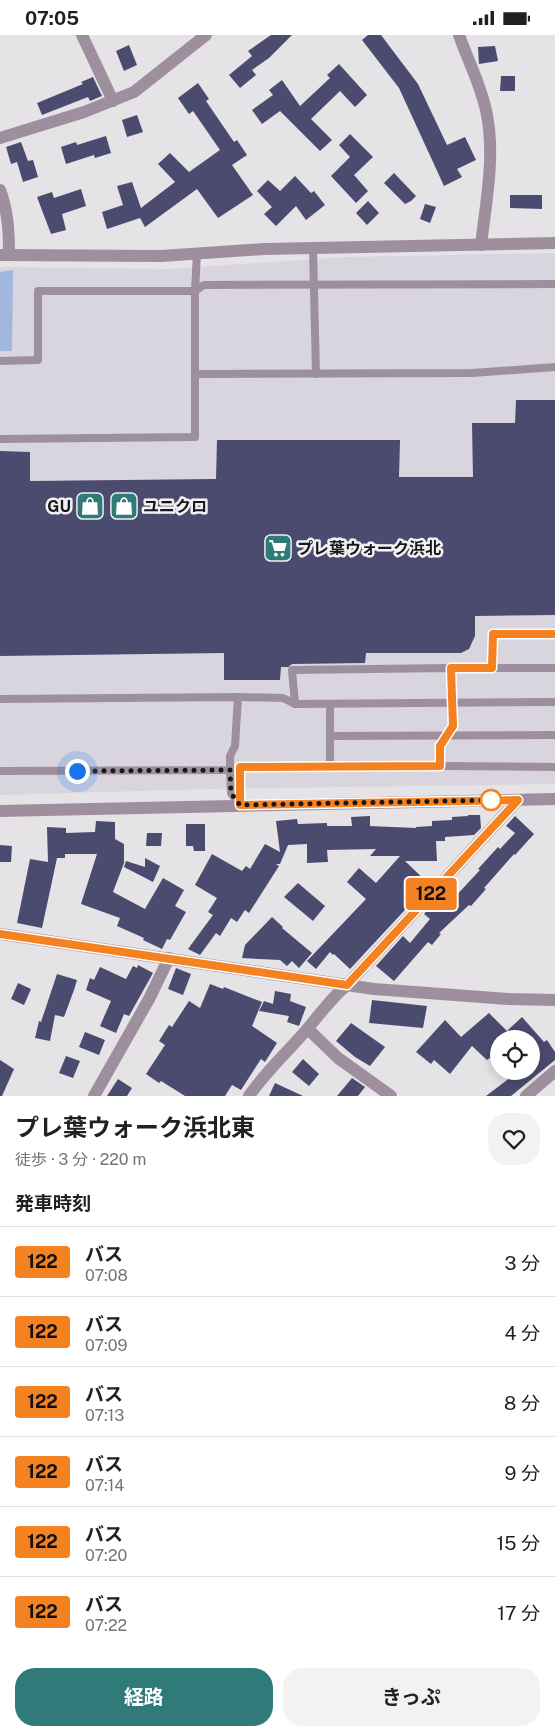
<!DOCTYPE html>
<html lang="ja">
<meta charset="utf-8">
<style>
:root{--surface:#fff;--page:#f2f2f2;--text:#202124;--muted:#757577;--line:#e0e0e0;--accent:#307a79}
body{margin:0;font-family:"Public Sans","Noto Sans JP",sans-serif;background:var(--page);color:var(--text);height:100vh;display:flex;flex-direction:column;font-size:19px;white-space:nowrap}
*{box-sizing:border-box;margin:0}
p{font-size:16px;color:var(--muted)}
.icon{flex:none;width:28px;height:28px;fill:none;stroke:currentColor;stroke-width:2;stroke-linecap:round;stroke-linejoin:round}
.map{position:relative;height:1061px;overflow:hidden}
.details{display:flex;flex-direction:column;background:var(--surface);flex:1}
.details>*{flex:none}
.badge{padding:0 10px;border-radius:4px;font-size:18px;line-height:32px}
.tools{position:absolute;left:490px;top:995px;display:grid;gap:10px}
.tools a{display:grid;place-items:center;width:50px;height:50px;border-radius:50%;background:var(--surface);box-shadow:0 2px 12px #0003;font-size:25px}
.you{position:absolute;width:25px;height:25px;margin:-12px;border:4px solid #fff;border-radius:50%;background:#1a73e8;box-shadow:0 0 0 8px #1a73e833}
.map>.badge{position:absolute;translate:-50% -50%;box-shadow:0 0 0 2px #fff}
h2{padding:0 15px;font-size:19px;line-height:45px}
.round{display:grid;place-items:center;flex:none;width:52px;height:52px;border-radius:20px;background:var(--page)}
.summary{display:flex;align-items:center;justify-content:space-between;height:85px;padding:0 15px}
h1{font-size:24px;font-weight:700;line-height:38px}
.action{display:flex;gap:10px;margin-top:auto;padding:10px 15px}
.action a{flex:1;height:58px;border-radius:20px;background:var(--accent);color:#fff;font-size:20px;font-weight:700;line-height:58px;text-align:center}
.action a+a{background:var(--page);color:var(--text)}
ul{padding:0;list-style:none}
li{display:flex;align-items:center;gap:15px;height:70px;padding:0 15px;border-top:1px solid var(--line)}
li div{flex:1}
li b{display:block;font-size:19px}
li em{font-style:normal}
li .badge{min-width:55px;font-weight:700;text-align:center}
.status{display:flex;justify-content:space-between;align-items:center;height:35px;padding:0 25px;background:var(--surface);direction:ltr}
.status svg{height:14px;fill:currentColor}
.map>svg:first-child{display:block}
.built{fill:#d9d5df}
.water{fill:#a1b7dd}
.building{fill:#4b4b70}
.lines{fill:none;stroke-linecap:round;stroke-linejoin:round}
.service{stroke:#9e8f9e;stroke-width:8}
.minor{stroke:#9e8f9e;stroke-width:12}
.tertiary{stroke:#9e8f9e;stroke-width:12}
.line-casing{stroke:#fff;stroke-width:11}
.line{stroke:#f58220;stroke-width:8}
.walk{stroke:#191819;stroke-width:5;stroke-dasharray:0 9}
.stop-dot{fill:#fff;stroke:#f58220;stroke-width:2.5}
.labels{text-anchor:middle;stroke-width:5;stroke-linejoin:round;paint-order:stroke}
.poi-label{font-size:16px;font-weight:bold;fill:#191819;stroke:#f2f0f4;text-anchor:start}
</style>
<div class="status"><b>07:05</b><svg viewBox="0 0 49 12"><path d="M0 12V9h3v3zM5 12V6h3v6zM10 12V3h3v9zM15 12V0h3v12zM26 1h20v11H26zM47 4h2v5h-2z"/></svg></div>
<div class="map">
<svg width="555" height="1061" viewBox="0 0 555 1061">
<rect width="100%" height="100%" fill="#e5e3e6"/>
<polygon class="built" points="555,218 555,749 210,754 0,760 0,232 167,234 347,222"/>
<polygon class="water" points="13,235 12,316 0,316 0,237"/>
<g class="building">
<polygon points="271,0 292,0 269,23 252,35 256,40 240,53 229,40 252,21 248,16"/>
<polygon points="368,0 381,0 418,49 447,110 465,102 476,125 457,134 462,142 444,151 399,53 362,5"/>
<polygon points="129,10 137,30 124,36 116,16"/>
<polygon points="495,11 498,26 479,29 478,12"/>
<polygon points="339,29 367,60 355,72 340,56 311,84 332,105 320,116 280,76 262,89 252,75 273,60 269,55 282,45 300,71 330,43 327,40"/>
<polygon points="501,41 515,41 515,56 500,56"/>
<polygon points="93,42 102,61 90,66 88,62 42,80 37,68 83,49 81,47"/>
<polygon points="198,48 209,64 206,66 234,107 237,105 247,120 232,130 253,160 218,183 197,154 145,192 140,183 107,194 102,177 123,170 117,151 132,147 141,173 175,147 158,129 170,118 189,137 220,115 193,76 189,79 178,63"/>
<polygon points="137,80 143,97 127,102 122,85"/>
<polygon points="350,99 373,122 354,140 368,156 356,168 331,141 350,122 339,110"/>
<polygon points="106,101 111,118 95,123 94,120 66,129 61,112 76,107 77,110"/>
<polygon points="21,107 28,126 33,125 38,142 23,147 17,127 11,129 6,112"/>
<polygon points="394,138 416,161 411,166 405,169 384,148"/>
<polygon points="295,141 311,158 314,156 325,170 306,185 296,171 276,191 264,179 272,172 257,156 268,145 280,156"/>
<polygon points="81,154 86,171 62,179 66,195 51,199 37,162 52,157 54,163"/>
<polygon points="510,160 542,160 542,174 510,173"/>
<polygon points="368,166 379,178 367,190 356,178"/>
<polygon points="425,169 436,172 430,188 420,184"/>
<polygon points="516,365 555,365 555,580 475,581 475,601 469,614 461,618 366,618 365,628 292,629 288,632 281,632 280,645 224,645 224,618 0,621 0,416 30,417 30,446 216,444 217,405 400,405 399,442 473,442 472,388 515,388"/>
<polygon points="468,780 480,780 481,793 474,800 445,802 445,806 436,806 437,826 405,826 429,849 350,934 334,919 333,920 330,917 316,934 307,926 366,864 347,847 359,833 376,848 400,821 370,821 376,814 327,815 328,827 307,828 307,809 288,810 280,829 276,829 279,831 249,878 245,875 237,887 231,883 220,901 216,898 200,920 188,914 213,880 208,877 217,863 195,850 212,819 242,836 246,831 250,834 265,809 280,817 276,786 297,784 298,789 327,788 327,791 352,791 351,782 370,781 370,791 416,793 416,792 432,791 432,786 452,785 452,782 468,781"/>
<polygon points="515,781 534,799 515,820 514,819 484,853 486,854 471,871 469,870 439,898 441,899 432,910 428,907 394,946 376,931 403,901 410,908 430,884 424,879 433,869 439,875 449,863 452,865 480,835 478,834 498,812 500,814 515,798 506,791"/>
<polygon points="96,786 115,787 115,804 124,809 124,828 113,857 145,874 163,843 184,855 175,871 186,877 170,905 167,904 162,914 143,905 144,903 117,891 120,883 81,869 97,819 65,819 65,823 57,823 42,893 17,888 30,824 48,827 47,792 66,793 66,798 95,797"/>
<polygon points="186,789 205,789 205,816 194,816 193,811 186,811"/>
<polygon points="147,798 162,798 161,811 146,811"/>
<polygon points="0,810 12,811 11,827 0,827"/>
<polygon points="145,823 160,831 153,847 124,832 126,826 145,832"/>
<polygon points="298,848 325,871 313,886 284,862"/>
<polygon points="272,882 283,892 282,893 312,918 299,933 292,926 287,931 280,925 242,923 245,910"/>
<polygon points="138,930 153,938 129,981 124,979 116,998 100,991 111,966 86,955 90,943 94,945 100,932 126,944 133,931 137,933"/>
<polygon points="176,933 191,939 183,960 168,954"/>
<polygon points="57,939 77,945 74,955 64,982 55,980 50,1006 35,1003 39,986 41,987"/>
<polygon points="18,948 31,954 24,970 11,964"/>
<polygon points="210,949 223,954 224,952 262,967 252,991 277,1008 265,1027 261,1024 241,1055 232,1050 225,1061 185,1061 161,1046 159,1048 146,1039 165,1010 159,1006 169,990 172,992 189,966 200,973"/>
<polygon points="275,956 291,959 290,966 306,972 299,991 287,987 289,981 259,976 264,966 273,969"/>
<polygon points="372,965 427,971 423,993 369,988"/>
<polygon points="489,978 507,996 522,982 544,1007 547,1005 555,1017 555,1025 511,1061 486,1061 519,1036 531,1036 531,1004 499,1004 499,1016 487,1025 472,1011 450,1039 434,1025 431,1029 416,1017 445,985 461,1002"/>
<polygon points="351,988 385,1012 370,1031 355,1022 336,1006"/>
<polygon points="85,997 105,1005 99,1020 79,1012"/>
<polygon points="66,1021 80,1026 73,1043 59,1038"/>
<polygon points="303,1024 319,1039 309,1051 292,1037"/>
<polygon points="0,1025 14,1034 2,1061 0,1061"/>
<polygon points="352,1043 365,1052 358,1061 337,1061"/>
<polygon points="118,1044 132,1053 127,1061 107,1061"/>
<polygon points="275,1048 303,1061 269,1061"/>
</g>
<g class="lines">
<g class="service">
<polyline points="313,213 316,339"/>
<polyline points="0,326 38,325 38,256 195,256 204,250 555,249"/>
<polyline points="195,339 195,256 197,218"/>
<polyline points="0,404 195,402 195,339 472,338 555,332"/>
<polyline points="451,633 555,633"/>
<polyline points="493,633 493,599 555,599"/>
<polyline points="238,662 283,663 295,669 555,667"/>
<polyline points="0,664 238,662 235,711 230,721 230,735 0,736"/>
<polyline points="330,669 330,732"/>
<polyline points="330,701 555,700"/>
<polyline points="440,731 555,732"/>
<polyline points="230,735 231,758 240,770"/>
<polyline points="240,770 240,732 440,731 440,711 453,691 451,633 292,635 295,669"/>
</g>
<g class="minor">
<polyline points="82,0 113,66"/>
<path d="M459,0c9,26 23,52 28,80 8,42 -1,87 -6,130"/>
<polyline points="0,103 84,77 134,57 206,0"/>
<path d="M0,155c8,21 9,42 9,64"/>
<polyline points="308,994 338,1023 391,1061"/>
<polyline points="94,1061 149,964 169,923"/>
<path d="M249,1061c18,-26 39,-44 59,-68 13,-15 23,-30 39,-43"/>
<polyline points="526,1061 555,1036"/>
</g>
<g class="tertiary">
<polyline points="0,220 161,221 264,214 555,208"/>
<polyline points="0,776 555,764"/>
<polyline points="0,899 374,954 508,964 555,965"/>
<polyline points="347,950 518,765"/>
</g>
</g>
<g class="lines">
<defs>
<polyline id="line" points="0,899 347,950 518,765 240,770 240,732 440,731 440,711 453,691 451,633 492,633 493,599 555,599"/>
</defs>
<use href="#line" class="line-casing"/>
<use href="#line" class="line"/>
<polyline class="walk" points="77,736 230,735 231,758 240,770 498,765 491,765"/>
</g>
<defs>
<symbol id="shop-square" viewBox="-11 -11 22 22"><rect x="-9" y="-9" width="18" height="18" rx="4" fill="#307a79" stroke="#f2f0f4"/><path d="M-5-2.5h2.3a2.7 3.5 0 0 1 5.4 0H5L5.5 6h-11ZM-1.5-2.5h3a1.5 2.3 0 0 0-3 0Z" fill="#fff"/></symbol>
<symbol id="supermarket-square" viewBox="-11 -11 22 22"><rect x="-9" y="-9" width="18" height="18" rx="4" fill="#307a79" stroke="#f2f0f4"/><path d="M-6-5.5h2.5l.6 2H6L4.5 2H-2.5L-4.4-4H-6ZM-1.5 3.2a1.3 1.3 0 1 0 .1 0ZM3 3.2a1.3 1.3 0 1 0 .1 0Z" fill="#fff"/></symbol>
</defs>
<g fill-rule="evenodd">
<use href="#shop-square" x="74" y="455" width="32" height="32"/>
<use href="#shop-square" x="108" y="455" width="32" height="32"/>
<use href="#supermarket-square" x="262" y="497" width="32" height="32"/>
</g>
<circle class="stop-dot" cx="491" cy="765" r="10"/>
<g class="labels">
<g class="poi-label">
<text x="71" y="477" text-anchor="end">GU</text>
<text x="143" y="477">ユニクロ</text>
<text x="297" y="519">プレ葉ウォーク浜北</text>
</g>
</g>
</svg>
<div class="tools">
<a><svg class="icon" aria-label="locate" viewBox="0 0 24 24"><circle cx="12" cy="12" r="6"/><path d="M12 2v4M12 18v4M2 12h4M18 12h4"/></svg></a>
</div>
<div class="you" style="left:77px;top:736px"></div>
<b class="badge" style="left:431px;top:859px;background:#f58220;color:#111">122</b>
</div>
<section class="details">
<div class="summary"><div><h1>プレ葉ウォーク浜北東</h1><p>徒歩 · 3 分 · 220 m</p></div><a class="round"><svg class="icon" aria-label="heart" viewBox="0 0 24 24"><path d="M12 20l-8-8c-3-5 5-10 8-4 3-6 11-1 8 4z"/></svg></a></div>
<h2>発車時刻</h2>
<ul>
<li><span class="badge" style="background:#f58220;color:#111">122</span><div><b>バス</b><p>07:08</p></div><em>3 分</em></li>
<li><span class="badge" style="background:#f58220;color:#111">122</span><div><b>バス</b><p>07:09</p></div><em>4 分</em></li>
<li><span class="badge" style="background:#f58220;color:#111">122</span><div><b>バス</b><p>07:13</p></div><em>8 分</em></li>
<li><span class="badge" style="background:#f58220;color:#111">122</span><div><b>バス</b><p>07:14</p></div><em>9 分</em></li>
<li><span class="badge" style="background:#f58220;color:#111">122</span><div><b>バス</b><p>07:20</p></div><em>15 分</em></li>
<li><span class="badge" style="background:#f58220;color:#111">122</span><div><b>バス</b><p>07:22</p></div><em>17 分</em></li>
</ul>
<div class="action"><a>経路</a><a>きっぷ</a></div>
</section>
